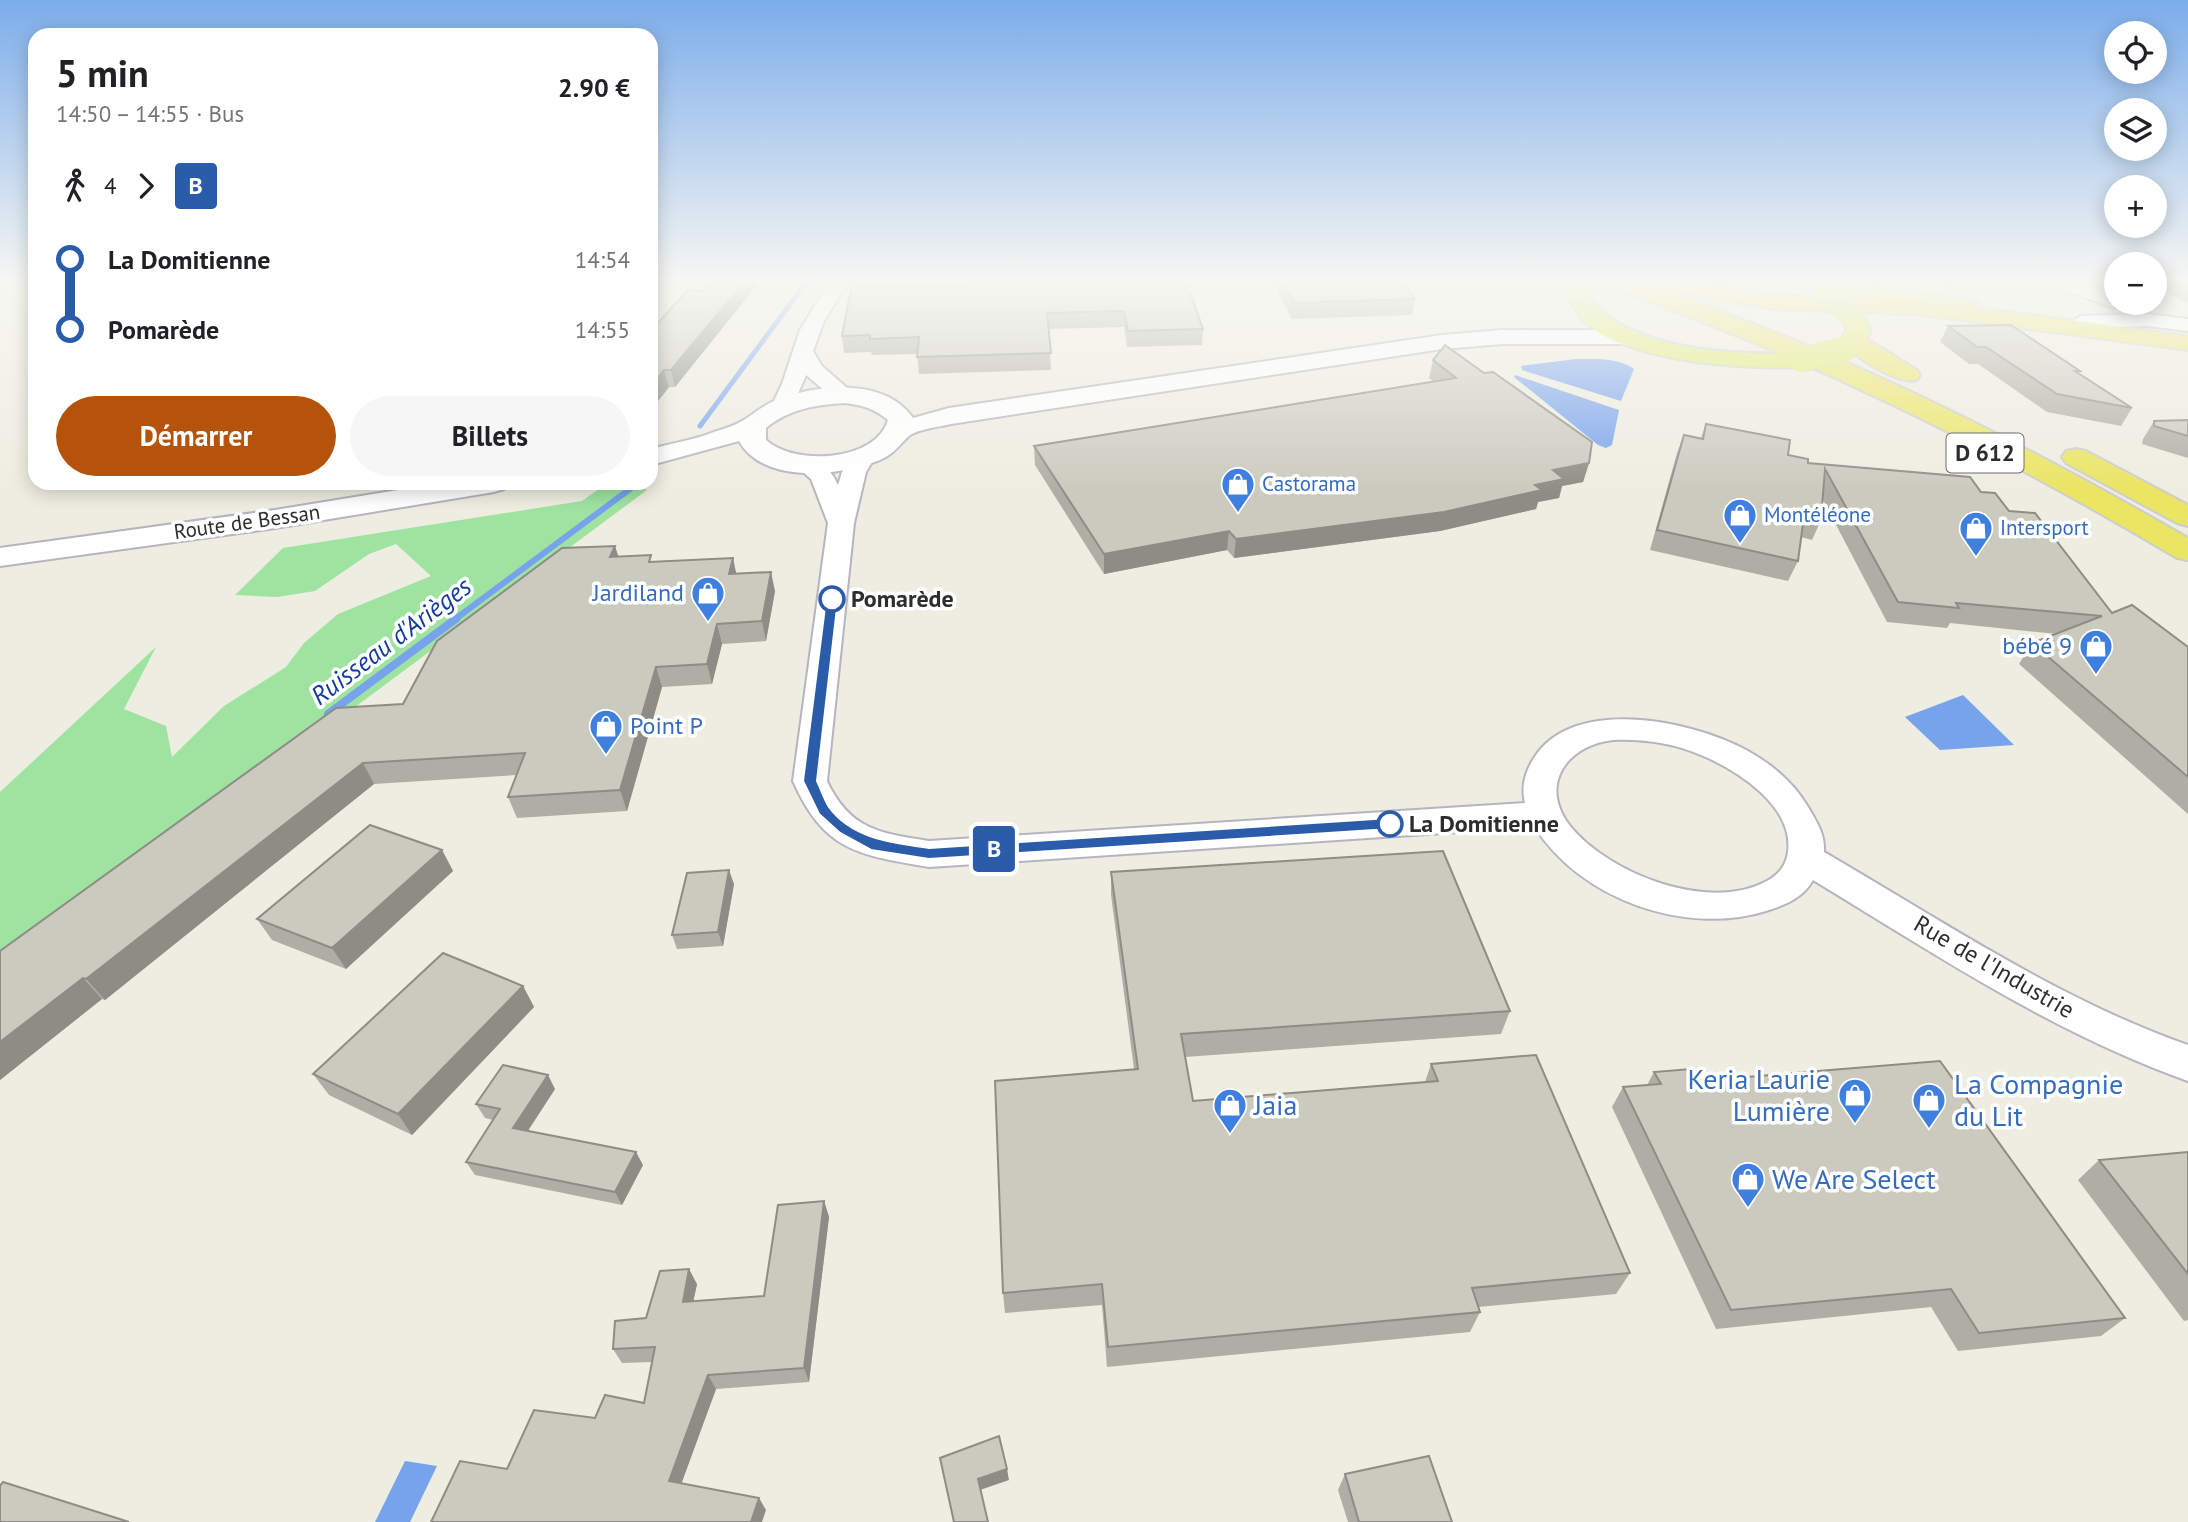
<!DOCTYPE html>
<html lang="fr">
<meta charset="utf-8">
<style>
:root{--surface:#fff;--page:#f6f6f6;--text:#202124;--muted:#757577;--accent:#b45309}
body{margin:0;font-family:"PT Sans",sans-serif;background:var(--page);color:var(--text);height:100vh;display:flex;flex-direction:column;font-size:26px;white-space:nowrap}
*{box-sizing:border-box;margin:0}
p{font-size:23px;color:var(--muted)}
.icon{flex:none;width:38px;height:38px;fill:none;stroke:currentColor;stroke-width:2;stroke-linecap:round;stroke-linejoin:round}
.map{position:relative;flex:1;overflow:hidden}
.side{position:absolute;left:28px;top:28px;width:630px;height:462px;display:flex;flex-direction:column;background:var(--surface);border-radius:21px;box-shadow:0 4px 18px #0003}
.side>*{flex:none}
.badge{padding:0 14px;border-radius:5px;font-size:24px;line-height:46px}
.buttons{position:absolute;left:2104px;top:21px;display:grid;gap:14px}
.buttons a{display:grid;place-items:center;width:63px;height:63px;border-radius:50%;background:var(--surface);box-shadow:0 4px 18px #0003;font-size:35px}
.map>.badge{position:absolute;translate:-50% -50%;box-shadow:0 0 0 4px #fff}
.legs{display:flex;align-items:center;gap:10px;height:77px;padding:0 28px;font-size:23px}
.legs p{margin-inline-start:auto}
.summary{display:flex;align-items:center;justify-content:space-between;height:119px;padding:0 28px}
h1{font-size:38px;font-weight:700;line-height:52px}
.button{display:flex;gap:14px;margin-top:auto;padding:14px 28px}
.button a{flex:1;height:80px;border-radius:42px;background:var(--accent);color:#fff;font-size:28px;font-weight:700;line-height:80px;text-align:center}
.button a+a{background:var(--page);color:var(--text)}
ul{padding:0 28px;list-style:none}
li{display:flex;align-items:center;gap:24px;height:70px;font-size:26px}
li i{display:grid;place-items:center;width:10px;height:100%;margin:0 9px;background:currentColor}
li i::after{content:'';width:18px;height:18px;margin:-9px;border:5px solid;border-radius:50%;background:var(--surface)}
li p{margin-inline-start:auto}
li:first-child i{background:linear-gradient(#0000 50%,currentColor 0)}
li:last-child i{background:linear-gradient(currentColor 50%,#0000 0)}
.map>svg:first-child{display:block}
.green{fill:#9fe3a1}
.water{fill:#77a2ec}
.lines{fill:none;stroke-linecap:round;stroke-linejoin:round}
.stream-far2{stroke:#77a2ec;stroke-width:5}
.stream-far1{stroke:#77a2ec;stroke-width:6}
.stream{stroke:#77a2ec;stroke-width:8}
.minor-casing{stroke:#b7b4c0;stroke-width:4}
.tertiary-casing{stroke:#b7b4c0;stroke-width:4}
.primary-casing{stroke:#cdcdcd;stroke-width:4}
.trunk-casing{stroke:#cdcdcd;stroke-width:4}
.minor{fill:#fff;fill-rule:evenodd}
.tertiary{fill:#fff;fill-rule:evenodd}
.primary{fill:#dbee66;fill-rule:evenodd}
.trunk{fill:#eae562;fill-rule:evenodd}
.primary-bridge-casing{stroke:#cdcdcd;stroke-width:25;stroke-linecap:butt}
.primary-bridge{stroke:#dbee66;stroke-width:24}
.wall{fill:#aeaea4}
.shaded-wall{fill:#8d8d86}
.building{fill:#cacabf;stroke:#8d8d86;stroke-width:2}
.line-1{fill:#2a5caa;stroke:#fff;stroke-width:2}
.stop-1-dot{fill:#fff;stroke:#2a5caa;stroke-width:3.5}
.labels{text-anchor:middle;stroke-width:7;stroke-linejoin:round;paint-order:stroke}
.far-shop-label{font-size:21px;fill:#366cbe;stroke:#fff;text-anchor:start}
.far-street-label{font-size:21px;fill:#2d2d2d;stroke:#fff}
.shield{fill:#fff;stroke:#6c6c6c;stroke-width:2}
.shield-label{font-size:23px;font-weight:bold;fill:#2d2d2d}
.shop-label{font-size:24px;fill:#366cbe;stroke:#fff;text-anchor:end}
.stop-label{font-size:24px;font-weight:bold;fill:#2d2d2d;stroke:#fff;text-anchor:start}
.street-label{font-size:24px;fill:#2d2d2d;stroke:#fff}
.water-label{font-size:26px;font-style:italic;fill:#11399e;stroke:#fff}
.near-shop-label{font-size:28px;fill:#366cbe;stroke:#fff;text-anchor:start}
</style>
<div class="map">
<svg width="2188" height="1522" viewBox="0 0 2188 1522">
<rect width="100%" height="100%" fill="#eeede1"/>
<polygon class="green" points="607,483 632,483 647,490 0,971 0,792 156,647 124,709 166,726 172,757 224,706 286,667 304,643 338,614 431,576 396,544 369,554 315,591 277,597 235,595 283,548 582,501"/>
<g class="water">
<path d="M1576,359c19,0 42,-2 58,10l-13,32 -99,-31 -1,-4z"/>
<polygon points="1515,375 1619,410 1612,445 1606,448 1598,445 1514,377"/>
<polygon points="1963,695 2014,745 1940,750 1905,717"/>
<polygon points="405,1461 437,1466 410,1522 375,1522"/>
</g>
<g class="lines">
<polyline class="stream-far2" points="700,426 805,284"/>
<polyline class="stream-far1" points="454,620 638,483"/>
<polyline class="stream" points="328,714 457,618"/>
<defs>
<g id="minor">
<polygon points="831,280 849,280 824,321 813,351 822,366 855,395 852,400 836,400 806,375 791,410 775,410 772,405 782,384 800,330"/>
<polygon points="2046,280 2073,280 2116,295 2116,303 2125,303 2116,308 2109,306 2048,284"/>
<polygon points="2148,314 2188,319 2188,331 2148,326 2081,328 2071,322 2081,316"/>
<path d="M863,450l8,2 4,5 -9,15 -12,51 -27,258c23,49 53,52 102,60l596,-38c-4,-16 0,-31 9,-45 39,-63 159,-37 212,-8 26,14 48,33 62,57 9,15 17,27 16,45 117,68 235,148 364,193v36c-135,-48 -253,-127 -375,-201 -10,18 -28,25 -47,31 -81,25 -186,-12 -231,-84l-606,40c-71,-12 -105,-16 -136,-86l35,-258 -17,-44 -17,-15 3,-5c20,-5 34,10 41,26l4,-13 13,-20zM1613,740c30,-1 60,3 88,15 36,15 93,51 87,97 -2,14 -9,22 -21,29 -58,32 -158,-7 -197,-55 -32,-41 -3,-81 43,-86z"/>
</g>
<g id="tertiary">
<path d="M1502,330h128l8,2 4,5 -4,5 -8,2h-128l-60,5 -491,75c-12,3 -33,5 -42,12 -10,9 -15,18 -29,24 -40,16 -116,25 -141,-19l-88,24v-16c21,-6 43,-9 63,-17 10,-3 22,-7 30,-12 11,-7 20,-15 32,-20 41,-16 109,-23 137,18l36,-10 493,-73zM844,403c17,2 30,5 44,17 -12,42 -94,46 -122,20v-12c23,-19 49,-23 78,-25z"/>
<polygon points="441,483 508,483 504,489 494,492 275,528 0,566 0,548 275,510"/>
</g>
<g id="primary">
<path d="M1573,280h22l-6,16c40,57 149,59 212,57l9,2 3,5 -3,5 -9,2c-55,3 -180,-5 -219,-48 -6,-7 -10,-16 -15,-23z"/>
<polygon points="1831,280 1968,300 1976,302 1979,307 1976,312 1968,314 1794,287 1786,286 1783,281"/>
<polygon points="1853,308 1861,310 1871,331 1862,346 1853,354 1837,354 1833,349 1847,331 1842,315 1845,310"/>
</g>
<g id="trunk">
<path d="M1560,280h29l3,4 -3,5c-10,2 -22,0 -29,-9z"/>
<path d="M1600,280c11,0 22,-2 32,0 33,6 79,28 111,40 155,59 302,136 445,218v22l-11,-2c-185,-110 -370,-202 -574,-273z"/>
<polygon points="1686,281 1773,295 1916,300 2188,336 2188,350 1916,314 1773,309 1678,292 1675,287 1678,282"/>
<path d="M1854,334l8,2 55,34 3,5 -3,5c-20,5 -63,-23 -75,-39l4,-5z"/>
<polygon points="2076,449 2086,451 2188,505 2188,526 2177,523 2066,463 2062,457 2066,451"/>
</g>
</defs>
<use href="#minor" class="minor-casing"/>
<use href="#tertiary" class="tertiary-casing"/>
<use href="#primary" class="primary-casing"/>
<use href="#trunk" class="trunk-casing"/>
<use href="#minor" class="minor"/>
<use href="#tertiary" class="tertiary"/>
<use href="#primary" class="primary"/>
<use href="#trunk" class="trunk"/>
<defs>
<g id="primary-bridge">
<polyline points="1827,296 1853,315"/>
<polyline points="1801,360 1845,349"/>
</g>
</defs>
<use href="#primary-bridge" class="primary-bridge-casing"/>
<use href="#primary-bridge" class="primary-bridge"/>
</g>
<g class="wall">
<polygon points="712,280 761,280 675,387 669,387 651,410 651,324 657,324 703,291"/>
<polygon points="1272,280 1400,280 1415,299 1412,315 1292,319"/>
<polygon points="1916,280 1980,280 1945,285"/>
<polygon points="2154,280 2188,280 2188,303 2154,286"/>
<polygon points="1060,281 1203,329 1202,345 1127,347 1124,327 1048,329 1051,370 919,374 917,354 872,355 871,352 844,353 842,336"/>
<polygon points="1948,326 2080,371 2078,374 2132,408 2121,426 2047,412 1978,364 1969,364 1940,342"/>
<polygon points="1433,360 1589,463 1583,482 1562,486 1559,498 1538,502 1536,509 1440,531 1234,558 1227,550 1104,574 1035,465 1034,446 1434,382 1429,378"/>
<polygon points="2188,420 2188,458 2142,444 2143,439 2154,421"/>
<polygon points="1706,424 1808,463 1981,492 2009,511 2112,613 2188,647 2188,814 2019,664 2032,643 2057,634 1950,623 1947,628 1887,622 1823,500 1821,520 1812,540 1801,537 1798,561 1788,581 1650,550 1677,453 1684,435 1701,438"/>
<polygon points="615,546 618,556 654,562 733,558 736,573 775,591 766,641 722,644 712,684 662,687 627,811 517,818 508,797 516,775 374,784 105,1000 102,999 0,1080 0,951 403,704"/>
<polygon points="442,850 453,871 346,969 272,940 257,919"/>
<polygon points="1111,872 1510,1011 1501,1034 1185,1057 1193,1101 1425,1082 1431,1064 1630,1273 1616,1294 1478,1307 1480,1312 1470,1332 1107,1367 1102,1305 1005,1313 1003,1293 1134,1069 1111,895"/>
<polygon points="734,884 723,946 677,949 672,935"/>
<polygon points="523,986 534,1007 412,1135 329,1095 313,1074"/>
<polygon points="1654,1072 1697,1081 2125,1318 2101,1336 1958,1351 1931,1307 1716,1329 1612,1107 1623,1087 1647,1085"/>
<polygon points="555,1089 528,1131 643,1165 622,1205 475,1175 466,1162 493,1120 485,1118 476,1104"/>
<polygon points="2188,1152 2188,1320 2184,1321 2078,1180 2099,1160"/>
<polygon points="824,1201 829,1217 809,1382 716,1389 681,1483 766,1510 507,1469 595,1418 644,1403 652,1362 622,1363 613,1349 646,1318 697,1284 693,1302 764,1296"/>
<polygon points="1345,1474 1452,1522 1348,1522 1338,1490"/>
</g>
<g class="shaded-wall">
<polygon points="746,280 761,280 675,387 671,370"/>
<polygon points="1947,280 1980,280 1945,285"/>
<polygon points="664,370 669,387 651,410 651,387"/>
<polygon points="1589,463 1583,482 1562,486 1559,498 1538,502 1536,509 1440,531 1234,558 1236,539 1535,485 1553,470"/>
<polygon points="1229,531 1227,550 1104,574 1104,554"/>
<polygon points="615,546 621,565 610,557"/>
<polygon points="733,558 737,578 729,574"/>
<polygon points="771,572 775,591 766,641 762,621"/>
<polygon points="717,624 722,644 712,684 707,664"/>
<polygon points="656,667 662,687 627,811 620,790"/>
<polygon points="363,763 374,784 105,1000 86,979"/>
<polygon points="442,850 453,871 346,969 332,948"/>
<polygon points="729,870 734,884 723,946 718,932"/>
<polygon points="83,978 102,999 0,1080 0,1042"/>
<polygon points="523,986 534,1007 412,1135 398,1114"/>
<polygon points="548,1075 555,1089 521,1141 513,1128"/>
<polygon points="636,1152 643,1165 622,1205 615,1192"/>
<polygon points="824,1201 829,1217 809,1382 804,1368"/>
<polygon points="689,1269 697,1284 690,1317 683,1302"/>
<polygon points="708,1375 716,1389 678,1493 669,1481"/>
<polygon points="1007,1469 1009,1480 980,1490 978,1479"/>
<polygon points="759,1498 766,1510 762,1522 751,1522"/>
</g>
<g class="building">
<polygon points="712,280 746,280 671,370 664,370 651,387 651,324 657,324 688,290 703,291"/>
<polygon points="1282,280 1400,280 1415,299 1294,303"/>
<polygon points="1060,281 1097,284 1186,281 1203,329 1128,331 1124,311 1047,313 1051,353 917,357 919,337 870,339 870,335 842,336 851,288"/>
<polygon points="2011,325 2080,371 2075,371 2132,408 2057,394 1986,347 1977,347 1948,326"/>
<polygon points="1445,345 1484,373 1493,372 1592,442 1589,463 1553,470 1564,479 1535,485 1542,490 1444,512 1236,539 1229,531 1104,554 1034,446 1456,378 1433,360"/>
<polygon points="2188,420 2188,436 2154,426 2154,421"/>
<polygon points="1706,424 1790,440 1788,455 1808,459 1808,463 1970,477 1981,492 1995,493 2009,511 2035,513 2112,613 2132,605 2188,647 2188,777 2032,643 2102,616 1956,603 1959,608 1898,602 1825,469 1821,520 1804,516 1798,561 1657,530 1684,435 1703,439"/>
<polygon points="615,546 610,557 651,555 649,562 733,558 729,574 771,572 762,621 717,624 707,664 656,667 620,790 508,797 525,753 363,763 86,979 83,978 0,1042 0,951 336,708 403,704 437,641 562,548"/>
<polygon points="370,825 442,850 332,948 257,919"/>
<polygon points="1443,851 1510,1011 1181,1034 1193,1101 1438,1081 1431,1064 1536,1055 1630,1273 1472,1288 1480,1312 1108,1347 1102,1284 1003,1293 995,1081 1138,1069 1111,872"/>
<polygon points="729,870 718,932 672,935 687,873"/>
<polygon points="443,953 523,986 398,1114 313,1074"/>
<polygon points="1940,1061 2125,1318 1979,1333 1951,1289 1731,1310 1623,1087 1661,1084 1654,1072 1691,1069 1697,1081"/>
<polygon points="503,1065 548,1075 513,1128 636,1152 615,1192 466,1162 500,1109 476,1104"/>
<polygon points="2188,1152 2188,1274 2099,1160"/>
<polygon points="824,1201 804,1368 708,1375 669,1481 759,1498 751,1522 431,1522 460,1461 507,1469 534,1410 595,1418 605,1395 644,1403 655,1347 613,1349 615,1321 646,1318 660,1271 689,1269 683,1302 764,1296 778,1205"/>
<polygon points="999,1436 1007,1469 978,1479 988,1522 954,1522 940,1458"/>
<polygon points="1429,1456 1452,1522 1359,1522 1345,1474"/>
<polygon points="3,1482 129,1522 0,1522 0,1486"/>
</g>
<linearGradient id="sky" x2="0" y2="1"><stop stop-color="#7badea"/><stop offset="0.57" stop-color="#f7f7f2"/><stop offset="1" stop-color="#f7f7f2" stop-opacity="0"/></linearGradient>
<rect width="2188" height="493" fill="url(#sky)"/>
<path class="line-1" d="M832,596l6,3 -21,182c4,8 7,18 12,26 23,32 65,36 100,41l461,-30 8,6 -8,5 -461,30 -58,-9 -31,-17 -21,-19 -16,-33 23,-182z"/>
<defs>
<symbol id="shop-pin" viewBox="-11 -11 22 30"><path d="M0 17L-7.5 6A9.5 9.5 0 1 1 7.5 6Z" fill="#3f7fe0" stroke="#fff"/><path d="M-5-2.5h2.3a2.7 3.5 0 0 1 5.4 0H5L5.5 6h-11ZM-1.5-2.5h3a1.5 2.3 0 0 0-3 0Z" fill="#fff"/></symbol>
</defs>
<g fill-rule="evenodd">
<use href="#shop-pin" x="1219" y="465" width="38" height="52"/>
<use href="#shop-pin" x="1721" y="496" width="38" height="52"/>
<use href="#shop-pin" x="1957" y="509" width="38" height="52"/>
<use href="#shop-pin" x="689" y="574" width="38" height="52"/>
<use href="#shop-pin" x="2077" y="627" width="38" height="52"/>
<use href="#shop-pin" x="587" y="707" width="38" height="52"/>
<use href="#shop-pin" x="1836" y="1076" width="38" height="52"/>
<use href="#shop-pin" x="1910" y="1081" width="38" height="52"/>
<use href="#shop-pin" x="1211" y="1086" width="38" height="52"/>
<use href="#shop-pin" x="1729" y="1160" width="38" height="52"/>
</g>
<g class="stop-1-dot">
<circle cx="832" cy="599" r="12"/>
<circle cx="1390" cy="824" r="12"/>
</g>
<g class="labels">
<g class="far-shop-label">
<text x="1262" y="491">Castorama</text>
<text x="1764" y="522">Montéléone</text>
<text x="2000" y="535">Intersport</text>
</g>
<g class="far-street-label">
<text transform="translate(247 522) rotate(-8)" y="7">Route de Bessan</text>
</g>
<rect class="shield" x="1946.5" y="433.5" width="77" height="39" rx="5"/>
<g class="shield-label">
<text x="1985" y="461">D 612</text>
</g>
<g class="shop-label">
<text x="684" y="601">Jardiland</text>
<text x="2072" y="654">bébé 9</text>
<text x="630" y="734" text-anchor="start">Point P</text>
</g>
<g class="stop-label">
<text x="851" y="607">Pomarède</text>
<text x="1409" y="832">La Domitienne</text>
</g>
<g class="street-label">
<text transform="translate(1994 967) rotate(30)" y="8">Rue de l'Industrie</text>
</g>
<g class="water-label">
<text transform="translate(391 641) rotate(-37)" y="9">Ruisseau d'Arièges</text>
</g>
<g class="near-shop-label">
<text x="1830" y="1089" text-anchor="end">Keria Laurie<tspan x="1830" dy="32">Lumière</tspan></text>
<text x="1954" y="1094">La Compagnie<tspan x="1954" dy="32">du Lit</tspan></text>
<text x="1254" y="1115">Jaia</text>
<text x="1772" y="1189">We Are Select</text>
</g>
</g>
</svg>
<div class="buttons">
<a><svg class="icon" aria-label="locate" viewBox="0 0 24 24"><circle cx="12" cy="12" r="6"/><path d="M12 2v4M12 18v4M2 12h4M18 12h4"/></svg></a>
<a><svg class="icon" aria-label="layers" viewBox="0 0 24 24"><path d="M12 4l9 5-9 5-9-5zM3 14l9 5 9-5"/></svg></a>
<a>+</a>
<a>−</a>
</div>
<b class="badge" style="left:994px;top:849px;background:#2a5caa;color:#fff">B</b>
<section class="side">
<div class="summary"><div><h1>5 min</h1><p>14:50 – 14:55 · Bus</p></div><b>2.90 €</b></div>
<div class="legs"><svg class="icon" aria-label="walk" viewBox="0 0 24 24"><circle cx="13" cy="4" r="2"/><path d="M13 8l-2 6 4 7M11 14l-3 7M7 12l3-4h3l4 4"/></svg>4<svg class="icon" aria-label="forward" viewBox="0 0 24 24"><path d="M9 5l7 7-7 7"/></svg><b class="badge" style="background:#2a5caa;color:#fff">B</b></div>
<ul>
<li><i style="color:#2a5caa"></i><b>La Domitienne</b><p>14:54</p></li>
<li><i style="color:#2a5caa"></i><b>Pomarède</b><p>14:55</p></li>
</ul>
<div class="button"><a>Démarrer</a><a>Billets</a></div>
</section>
</div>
